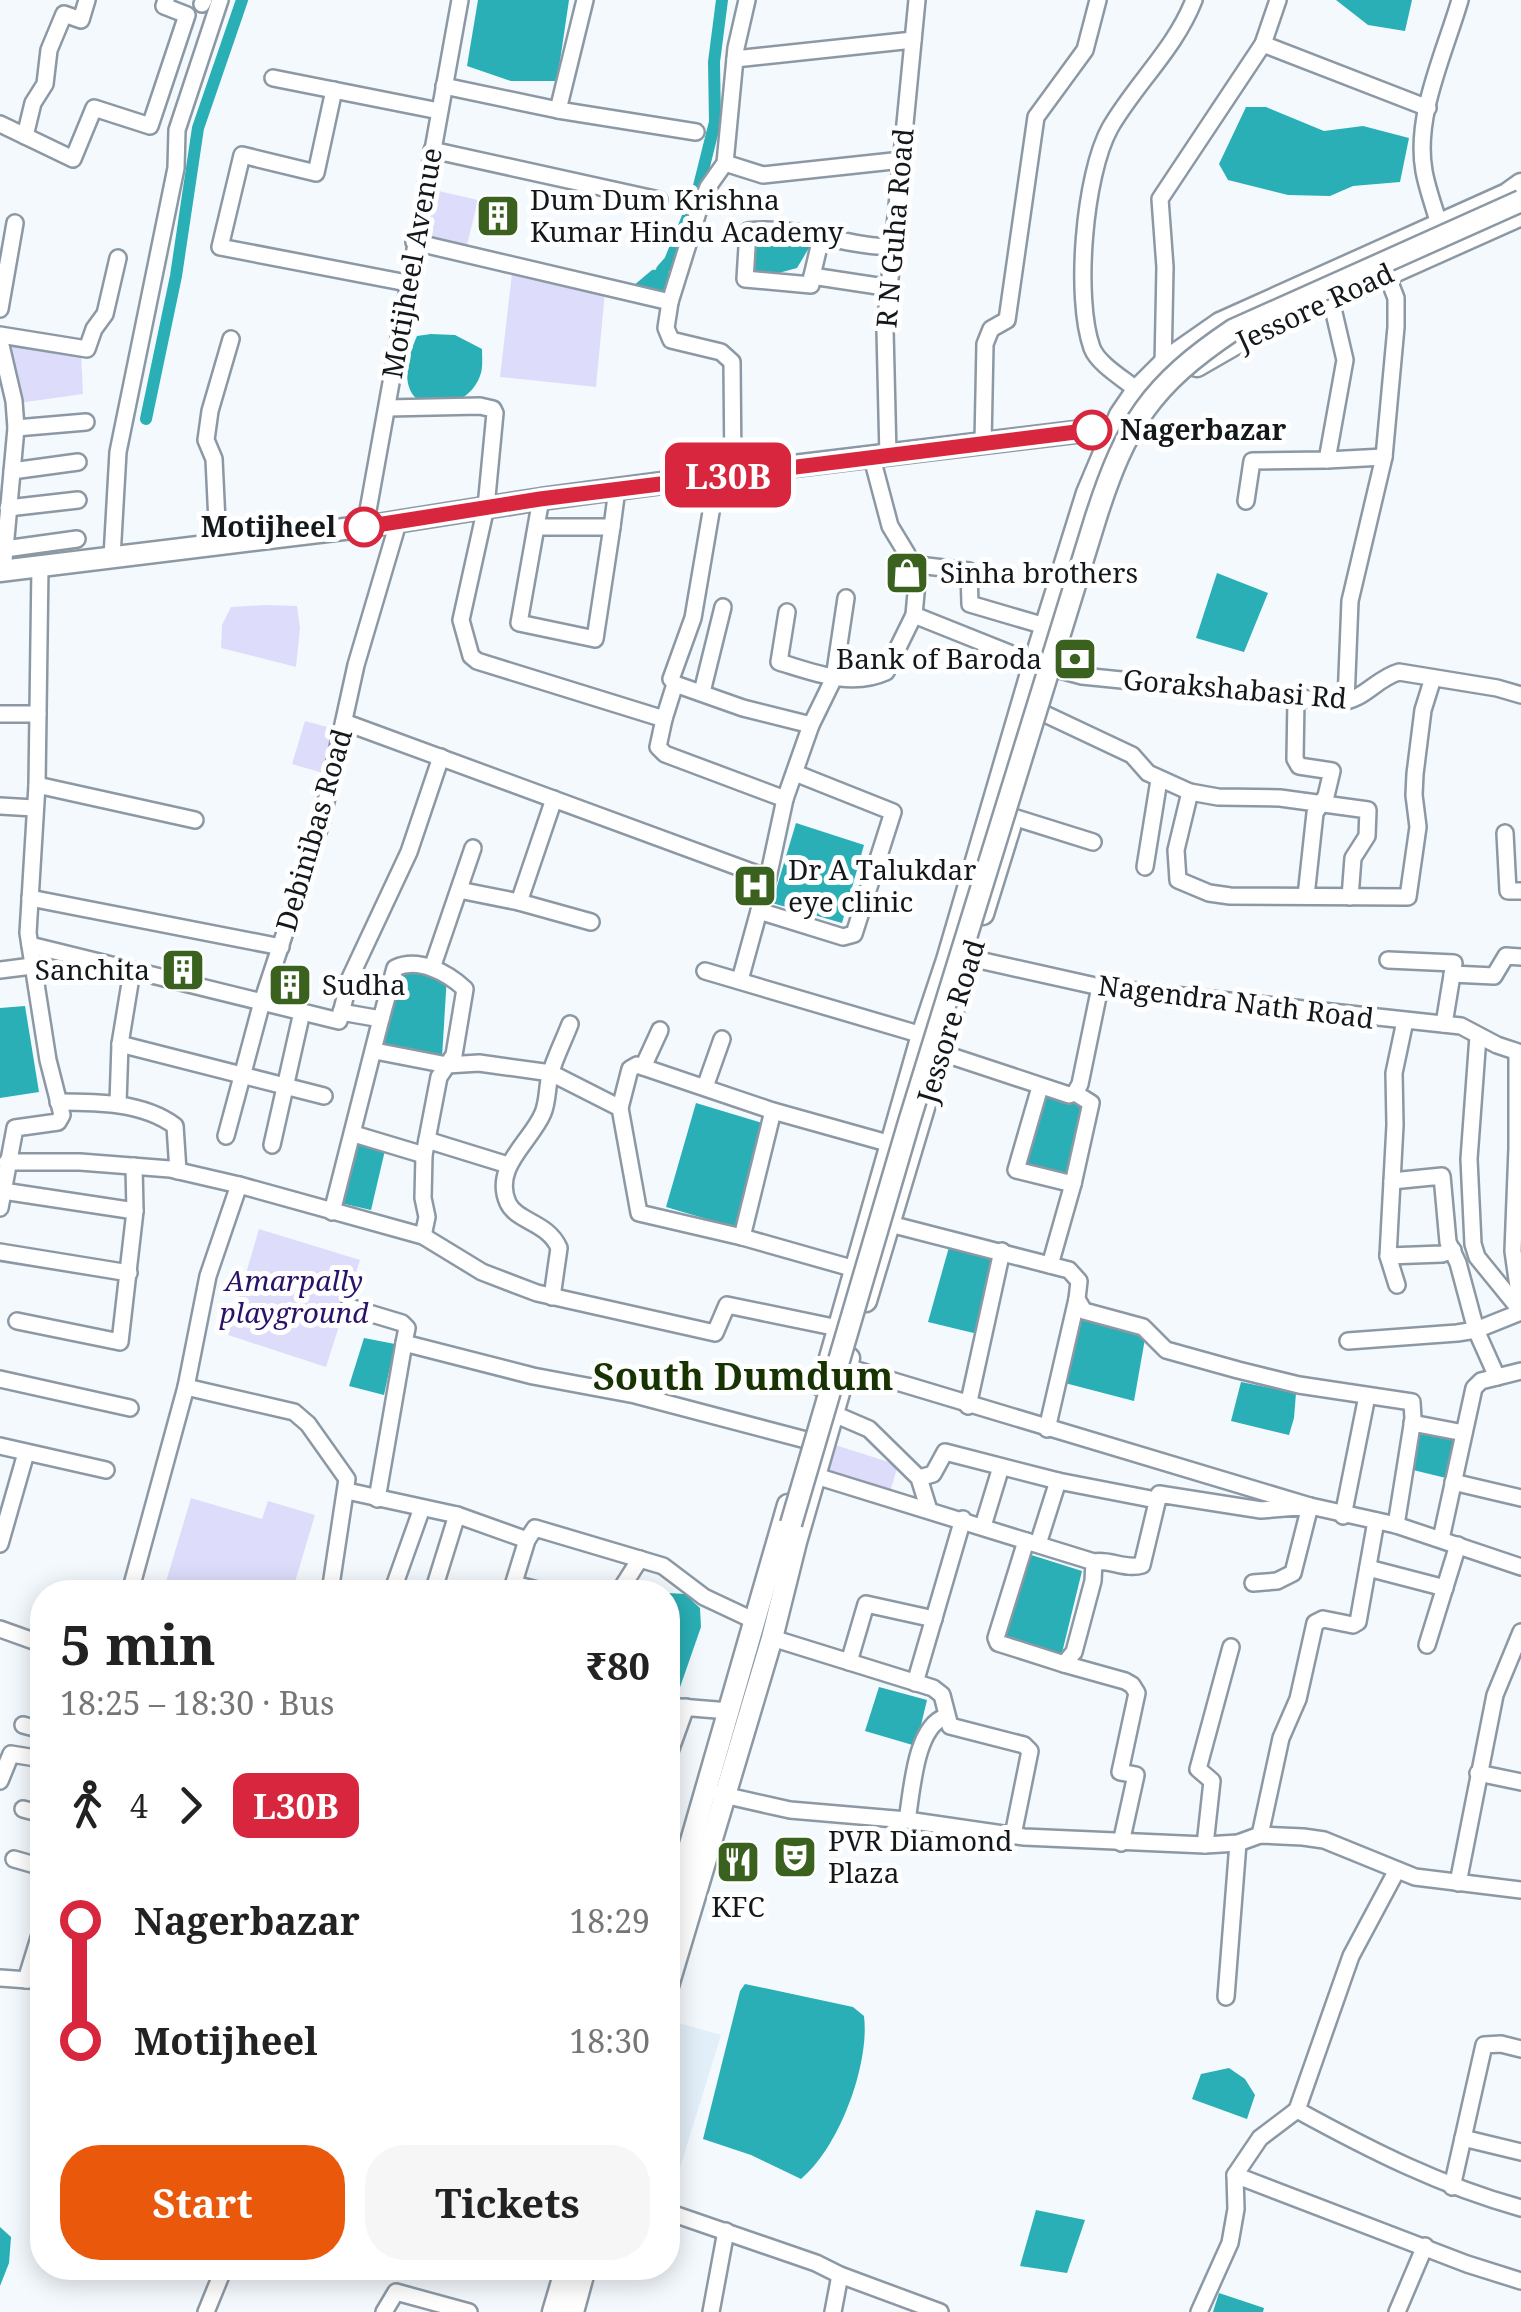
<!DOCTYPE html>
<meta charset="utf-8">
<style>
:root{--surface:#fff;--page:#f6f6f6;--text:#222;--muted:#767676;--accent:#ea580c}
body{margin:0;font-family:"Noto Serif",serif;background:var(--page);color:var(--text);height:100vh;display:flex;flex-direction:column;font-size:38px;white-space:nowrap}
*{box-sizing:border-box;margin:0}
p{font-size:32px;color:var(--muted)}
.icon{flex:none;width:55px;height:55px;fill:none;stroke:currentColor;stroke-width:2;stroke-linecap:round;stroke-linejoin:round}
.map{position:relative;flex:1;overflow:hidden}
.side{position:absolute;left:30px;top:1580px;width:650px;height:700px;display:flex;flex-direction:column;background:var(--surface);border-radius:40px;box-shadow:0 5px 25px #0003}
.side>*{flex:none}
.badge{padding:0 20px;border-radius:15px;font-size:35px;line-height:65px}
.map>.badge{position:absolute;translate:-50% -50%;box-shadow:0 0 0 5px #fff}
.legs{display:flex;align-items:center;gap:15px;height:110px;padding:0 30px;font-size:32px}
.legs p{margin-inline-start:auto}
.headline{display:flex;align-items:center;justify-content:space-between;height:170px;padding:0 30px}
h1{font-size:55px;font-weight:700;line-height:75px}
.cta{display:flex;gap:20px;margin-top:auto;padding:20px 30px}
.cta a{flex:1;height:115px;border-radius:40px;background:var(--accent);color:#fff;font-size:40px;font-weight:700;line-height:115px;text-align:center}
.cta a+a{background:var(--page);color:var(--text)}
ul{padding:0 30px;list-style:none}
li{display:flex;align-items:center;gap:35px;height:120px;font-size:38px}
li i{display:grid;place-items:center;width:15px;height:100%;margin:0 12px;background:currentColor}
li i::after{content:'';width:25px;height:25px;margin:-12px;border:8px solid;border-radius:50%;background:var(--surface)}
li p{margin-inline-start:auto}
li:first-child i{background:linear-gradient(#0000 50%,currentColor 0)}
li:last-child i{background:linear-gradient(currentColor 50%,#0000 0)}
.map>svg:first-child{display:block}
.built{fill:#e2eef8}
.green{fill:#ddddfb}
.water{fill:#29afb5}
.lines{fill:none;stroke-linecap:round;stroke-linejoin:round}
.canal{stroke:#29afb5;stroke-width:12}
.minor-casing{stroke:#8c99a4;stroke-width:20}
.major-casing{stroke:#8c99a4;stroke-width:25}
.minor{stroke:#fff;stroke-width:15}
.major{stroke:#fff;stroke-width:20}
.major-bridge-casing{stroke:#8c99a4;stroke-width:25;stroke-linecap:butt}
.major-bridge{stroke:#fff;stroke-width:20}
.line-1-casing{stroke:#fff;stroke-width:22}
.line-1{stroke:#d7263d;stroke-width:15}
.stop-1-dot{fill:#fff;stroke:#d7263d;stroke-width:5}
.labels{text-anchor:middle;stroke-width:10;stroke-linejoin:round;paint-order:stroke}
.poi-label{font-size:28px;fill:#13181b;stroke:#fff;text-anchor:start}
.street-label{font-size:28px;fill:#13181b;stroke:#fff}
.stop-label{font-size:28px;font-weight:bold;fill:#13181b;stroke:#fff;text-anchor:start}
.park-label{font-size:28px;font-style:italic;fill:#2a1169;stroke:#fff}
.district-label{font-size:38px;font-weight:bold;fill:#183302;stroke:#fff}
</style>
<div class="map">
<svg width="1521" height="2312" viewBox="0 0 1521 2312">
<rect width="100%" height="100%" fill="#f4f9fe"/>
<polygon class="built" points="668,2020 721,2035 669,2203 668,2203"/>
<g class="green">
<polygon points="430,189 478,200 466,249 419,238"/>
<polygon points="512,273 605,292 596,387 500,377"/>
<polygon points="3,341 81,352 83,394 19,403"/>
<polygon points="267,605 297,606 300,628 296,667 221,648 222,625 231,607"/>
<polygon points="305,721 343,731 333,776 292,764"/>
<polygon points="259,1229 360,1260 326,1367 228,1335"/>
<polygon points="826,1442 898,1465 889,1495 817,1474"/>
<polygon points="191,1498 262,1519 268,1501 315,1515 292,1592 163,1592"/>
</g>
<g class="water">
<polygon points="478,0 569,0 557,81 511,81 467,66"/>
<polygon points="1336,0 1412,0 1405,31 1368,25"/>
<polygon points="1246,107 1266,107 1324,131 1363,126 1409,138 1400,182 1353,186 1330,196 1288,195 1228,180 1219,164"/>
<polygon points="750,232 812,239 812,243 797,268 753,280"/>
<polygon points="662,269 668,270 671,281 668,290 661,293 633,286 652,270"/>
<path d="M431,334l24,1 27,14c0,7 1,17 -1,24 -14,48 -103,50 -64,-37z"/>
<polygon points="1217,573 1268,593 1244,652 1196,638"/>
<polygon points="796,823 864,845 842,923 772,903"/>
<polygon points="399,969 447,976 442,1057 381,1046"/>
<polygon points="25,1006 39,1092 0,1098 0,1008"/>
<polygon points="1043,1096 1089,1107 1072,1179 1025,1167"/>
<polygon points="696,1103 769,1125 737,1228 666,1207"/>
<polygon points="353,1137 386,1146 371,1210 336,1202"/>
<polygon points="949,1247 990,1253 998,1263 982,1335 928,1322"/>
<polygon points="1076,1317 1146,1333 1134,1401 1061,1382"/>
<polygon points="364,1338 395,1344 384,1395 349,1386"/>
<polygon points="1241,1382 1296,1393 1294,1418 1289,1435 1231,1421"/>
<polygon points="1414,1430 1453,1437 1450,1479 1409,1469"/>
<polygon points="1025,1553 1082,1571 1061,1657 999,1641"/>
<polygon points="668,1593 685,1594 700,1608 701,1627 678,1693 668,1692"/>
<polygon points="879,1687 927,1700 916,1746 865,1731"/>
<path d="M745,1984l108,23 11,9c6,48 -25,132 -63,163l-50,-24 -48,-16 37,-148z"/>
<polygon points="1229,2068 1245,2079 1255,2095 1247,2119 1192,2099 1201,2074"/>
<polygon points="1036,2210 1085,2220 1067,2273 1020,2266"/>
<polygon points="0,2227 11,2237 9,2263 0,2286"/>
<polygon points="1219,2293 1264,2308 1263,2312 1213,2312"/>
</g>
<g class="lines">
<g class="canal">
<polyline points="662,270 670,261 697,194 715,122 714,62 722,0"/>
<polyline points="146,419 176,276 198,128 242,0"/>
</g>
<defs>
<g id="minor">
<polyline points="202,4 204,0"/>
<polyline points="1263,44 1428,108"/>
<polyline points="735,59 913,40"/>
<polyline points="273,78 439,111"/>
<polyline points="444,86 558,110 696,132"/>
<polyline points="334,90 316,173 242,155 220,247 407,283"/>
<polyline points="558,110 585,0"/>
<polyline points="0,124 73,159 94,108 150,126 187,15 164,6 166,0"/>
<polyline points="25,136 33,103 45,84 49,50 64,14 81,20 87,0"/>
<polyline points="432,150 659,200"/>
<polyline points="725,163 763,175 902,160"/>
<path d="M1439,224c-5,-17 -12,-36 -15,-53 -10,-55 21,-119 36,-171"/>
<polyline points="414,242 670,302 699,209 708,187 725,163 736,48 747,0"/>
<polyline points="812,276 821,238"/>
<path d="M891,288l-79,-12 -1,9 -66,-6 3,-48c50,-6 97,16 148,16"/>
<polyline points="670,302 666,328 671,340 721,352 732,362 733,474"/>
<polyline points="0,309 15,223"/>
<polyline points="0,335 87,349 94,329 105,314 118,258"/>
<polyline points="0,341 14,401 16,428 3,571"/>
<polyline points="1163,367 1165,267 1160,199 1263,44 1278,0"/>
<path d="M1137,390c-13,-11 -39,-26 -45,-42 -18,-50 -8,-173 18,-220 26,-45 65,-79 84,-128"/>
<polyline points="387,408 480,406 493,409 495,413 486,507 461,620 471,656 477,661 664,719 658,747 665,754 785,799"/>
<polyline points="16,428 86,422"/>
<polyline points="983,443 985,344 991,329 1007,320 1036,117 1085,50 1098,0"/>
<polyline points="888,456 885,330 917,0"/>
<polyline points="1327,460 1384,457"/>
<polyline points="12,471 78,462"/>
<polyline points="1246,501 1252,461 1327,460 1345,360 1331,300"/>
<polyline points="8,508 78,500"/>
<polyline points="365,527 460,0"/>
<polyline points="536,527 519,623 595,639 612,527 536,527 541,499"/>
<polyline points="612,527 617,489"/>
<polyline points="218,543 214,459 206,440 210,411 231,339"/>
<polyline points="5,549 77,539"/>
<polyline points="112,557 118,452 176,168 177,130 220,0"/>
<polyline points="910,564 969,571 970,604 1045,626"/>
<path d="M787,612l-8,50c33,10 72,26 107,10l28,-57 3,-33 -10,-28 -17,-28 -18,-68"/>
<path d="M914,615l120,48 48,13 257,26c26,-2 36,-23 60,-30l98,16 24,7"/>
<polyline points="671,679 693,618 717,477"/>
<polyline points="702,692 723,607"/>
<polyline points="1296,699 1295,759 1299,766 1332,771 1326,796 1315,813 1306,896"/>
<polyline points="1346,701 1350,601 1384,457 1396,327 1396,298 1387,275"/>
<polyline points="0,714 38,714"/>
<polyline points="1045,714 1132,755 1148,773 1190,792 1218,797 1280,798 1368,810 1367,836 1353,858 1350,897"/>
<polyline points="664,719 675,684 743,708 811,725"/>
<polyline points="344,722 768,878"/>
<polyline points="37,785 195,820"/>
<polyline points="1190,792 1176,850 1178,880 1209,893 1230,896 1408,897 1418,827 1414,795 1415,774 1423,710 1433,678"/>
<polyline points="0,806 34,808"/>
<polyline points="1013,817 1093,842"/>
<polyline points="1505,833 1508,891 1521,891"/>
<polyline points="1145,867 1159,780"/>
<polyline points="459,890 519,902 591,922"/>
<polyline points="30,898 281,947"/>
<polyline points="519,902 554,799"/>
<polyline points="759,911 843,937 854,934 893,812 795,773"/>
<polyline points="30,945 339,1021 350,978 409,852 441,757"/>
<polyline points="951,960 970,958 1100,987 1461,1026 1497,1045 1521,1053"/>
<polyline points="1388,960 1454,963 1444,1024"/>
<polyline points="432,968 473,848"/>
<polyline points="0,970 32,966"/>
<polyline points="705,971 922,1035 942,1053 1069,1095 1075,1093 1080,1084 1100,987"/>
<polyline points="1452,974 1494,976 1506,956 1521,957"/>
<polyline points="740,980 768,878 785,799 811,725 834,678 846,598"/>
<path d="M381,1019l14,-51c24,-11 53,5 70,21l-11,66 -15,22 -15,78 -1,43 4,19 -4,19"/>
<polyline points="1478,1036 1469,1159 1473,1244 1477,1257 1521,1311"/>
<polyline points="120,1044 324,1096"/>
<polyline points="375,1051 447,1065 479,1063 551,1073 620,1108 639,1213 742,1237 855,1269"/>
<polyline points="1517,1053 1517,1148 1513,1251 1521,1308"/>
<polyline points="643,1067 660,1030"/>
<polyline points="705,1087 722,1039"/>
<polyline points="1040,1087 1016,1170 1073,1184"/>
<path d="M58,1102c39,0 85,0 117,24l3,45"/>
<polyline points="118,1103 120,1044 132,971"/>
<polyline points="620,1108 630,1069 637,1065 773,1111 891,1144"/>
<polyline points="354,1134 424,1155"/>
<polyline points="226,1136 262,1002 322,820 356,665 398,523"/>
<polyline points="427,1140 508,1165"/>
<polyline points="272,1145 302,1012"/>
<polyline points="7,1162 80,1162 170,1169 239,1185 423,1236 482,1272 537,1293 715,1333 727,1305 838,1328"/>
<polyline points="1392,1181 1442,1176 1448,1242 1458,1263 1476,1330 1497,1377"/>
<polyline points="239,1185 208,1276 186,1387 294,1412 308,1424 347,1479 330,1592"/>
<polyline points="3,1191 135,1211"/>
<polyline points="0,1208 15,1128 58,1122 62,1115 48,1060 28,933 37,785 40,566"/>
<polyline points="332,1212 381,1019 341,1012"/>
<polyline points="890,1224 1069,1270 1079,1281 1077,1299 1084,1311 1143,1327 1166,1350 1238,1370 1299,1385 1412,1402 1413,1419 1396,1525"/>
<polyline points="742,1237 773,1111"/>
<polyline points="0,1252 129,1273"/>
<polyline points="1388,1256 1442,1254 1453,1250"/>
<polyline points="1050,1265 1073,1184 1091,1103 1075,1093"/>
<polyline points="1397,1285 1388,1256 1395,1125 1394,1073 1405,1021"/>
<path d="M552,1297l7,-49c-11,-26 -42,-26 -51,-45 -16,-36 23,-61 35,-90 5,-12 4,-26 7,-38 5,-18 14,-35 20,-51"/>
<polyline points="349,1307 402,1323 407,1328 404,1343"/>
<polyline points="17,1321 120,1342 135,1211 134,1166"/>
<polyline points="1348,1341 1457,1333 1476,1330 1521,1312"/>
<polyline points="847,1367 1310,1506 1396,1525 1521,1567"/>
<polyline points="0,1379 130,1408"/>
<polyline points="968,1406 1002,1251"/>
<polyline points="834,1414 869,1429 919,1478 929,1510"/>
<polyline points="1412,1423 1464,1433"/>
<polyline points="1047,1429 1077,1299"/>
<polyline points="0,1446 106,1470"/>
<polyline points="816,1476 1026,1541"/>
<polyline points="919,1478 933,1474 945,1452 1058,1481 1156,1500"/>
<polyline points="1453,1482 1521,1498"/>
<polyline points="347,1491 457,1515 527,1540"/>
<polyline points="377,1499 404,1343 533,1376 635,1395 806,1440"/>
<polyline points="1343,1516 1367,1396"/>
<polyline points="983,1526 1001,1467"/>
<polyline points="1441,1539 1474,1388 1481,1381 1521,1371"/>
<polyline points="0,1544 26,1453"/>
<polyline points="1038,1544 1058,1481"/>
<path d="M1094,1562l-68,-21 -30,97 2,5 66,21 10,-12 19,-71 1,-19c16,-3 32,8 48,3l17,-71 102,16 49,-4 -17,67 -16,8 -24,2"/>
<polyline points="1368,1568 1445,1588"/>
<polyline points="514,1584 545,1592"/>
<polyline points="130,1592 186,1387"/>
<polyline points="392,1592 422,1508"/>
<polyline points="433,1592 457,1515"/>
<polyline points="511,1592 527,1540 535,1528 663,1566 704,1597 755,1621"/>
<polyline points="619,1592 640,1559"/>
<polyline points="0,1629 42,1644"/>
<polyline points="772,1638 933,1688 942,1695 950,1726 1024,1745 1030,1751 1013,1835"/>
<polyline points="1427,1645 1458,1545"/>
<polyline points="849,1662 866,1604 934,1619"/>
<polyline points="1064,1664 1125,1681 1132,1685 1137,1693 1120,1772 1136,1775 1121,1843"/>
<polyline points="915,1683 963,1519"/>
<polyline points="668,1706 729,1711"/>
<polyline points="23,1725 42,1730"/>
<polyline points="668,1757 686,1707"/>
<polyline points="1478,1773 1521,1782"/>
<polyline points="0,1781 11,1754 42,1759"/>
<polyline points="719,1794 790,1810 907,1820 1024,1837 1205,1845 1238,1843 1260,1835 1303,1837 1324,1840 1415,1877 1521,1890"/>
<polyline points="23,1809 42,1814"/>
<path d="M907,1820c5,-28 8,-93 38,-103"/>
<polyline points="1260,1835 1281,1738 1298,1699 1315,1623 1323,1619 1353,1625 1358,1622 1376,1521"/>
<polyline points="1205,1845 1212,1781 1198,1769 1231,1647"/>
<polyline points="14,1859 42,1867"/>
<path d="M1397,1870l-46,86 -54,154c73,40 144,76 224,98"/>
<polyline points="1458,1883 1495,1695 1521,1632"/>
<polyline points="0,1978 42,1981"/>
<polyline points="26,1980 42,1928"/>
<polyline points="1226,1997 1238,1843"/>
<polyline points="1463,2138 1521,2152"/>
<polyline points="1235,2175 1467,2264 1521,2281"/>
<polyline points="1452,2187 1484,2045 1501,2044 1521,2049"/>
<polyline points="668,2212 816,2263 840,2275 940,2312"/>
<polyline points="206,2312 224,2268"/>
<polyline points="384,2312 396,2292 469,2312"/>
<polyline points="711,2312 726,2231"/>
<polyline points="833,2312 840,2275"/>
<polyline points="1199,2312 1230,2243 1236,2209 1235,2175 1260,2138 1297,2110"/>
<polyline points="1397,2312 1425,2246"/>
</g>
<g id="major">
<polyline points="1197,366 1244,339 1521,215"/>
<polyline points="0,571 377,525 541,499 777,468 1092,430 1113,429 1123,432"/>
<polyline points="983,914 1010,827"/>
<polyline points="866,1301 961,984"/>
<polyline points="822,1386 922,1035 947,960 1034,663 1087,493 1120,415 1137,390 1167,360 1220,323 1507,194 1521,184"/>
<polyline points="668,1921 788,1505"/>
<polyline points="668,1986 772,1638 796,1542 849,1358"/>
<polyline points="553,2312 566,2268"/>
<polyline points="573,2312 585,2268"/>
</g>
</defs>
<use href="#minor" class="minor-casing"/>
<use href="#major" class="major-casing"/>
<use href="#minor" class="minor"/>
<use href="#major" class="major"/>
<defs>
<path id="major-bridge" d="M791,1524l118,-402 187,-605c30,-93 55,-132 137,-187l288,-129"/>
</defs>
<use href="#major-bridge" class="major-bridge-casing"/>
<use href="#major-bridge" class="major-bridge"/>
</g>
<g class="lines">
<defs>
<polyline id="line-1" points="364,527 540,499 1092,430"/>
</defs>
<use href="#line-1" class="line-1-casing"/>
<use href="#line-1" class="line-1"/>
</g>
<defs>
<symbol id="building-square" viewBox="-11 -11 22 22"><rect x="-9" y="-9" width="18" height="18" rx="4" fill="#3a621e" stroke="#fff"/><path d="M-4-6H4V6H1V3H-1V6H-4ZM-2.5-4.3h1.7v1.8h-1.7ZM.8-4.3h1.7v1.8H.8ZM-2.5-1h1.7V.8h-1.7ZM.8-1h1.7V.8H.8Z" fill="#fff"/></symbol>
<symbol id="shop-square" viewBox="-11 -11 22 22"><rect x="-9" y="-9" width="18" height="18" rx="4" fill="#3a621e" stroke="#fff"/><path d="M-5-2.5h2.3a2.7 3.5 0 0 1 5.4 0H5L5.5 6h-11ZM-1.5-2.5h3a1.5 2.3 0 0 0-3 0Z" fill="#fff"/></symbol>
<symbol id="bank-square" viewBox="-11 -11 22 22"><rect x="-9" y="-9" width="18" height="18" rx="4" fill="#3a621e" stroke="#fff"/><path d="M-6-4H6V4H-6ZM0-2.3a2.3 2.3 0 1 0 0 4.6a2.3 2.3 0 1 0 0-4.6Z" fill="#fff"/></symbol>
<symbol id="hospital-square" viewBox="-11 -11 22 22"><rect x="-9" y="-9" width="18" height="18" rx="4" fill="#3a621e" stroke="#fff"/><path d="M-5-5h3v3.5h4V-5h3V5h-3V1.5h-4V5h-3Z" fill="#fff"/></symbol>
<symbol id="theatre-square" viewBox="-11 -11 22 22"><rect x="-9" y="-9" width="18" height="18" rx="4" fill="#3a621e" stroke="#fff"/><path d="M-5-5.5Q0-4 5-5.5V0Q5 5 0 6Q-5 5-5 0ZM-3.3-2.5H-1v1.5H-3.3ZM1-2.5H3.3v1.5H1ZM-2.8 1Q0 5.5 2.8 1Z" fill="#fff"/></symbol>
<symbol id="restaurant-square" viewBox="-11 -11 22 22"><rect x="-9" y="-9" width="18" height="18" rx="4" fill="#3a621e" stroke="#fff"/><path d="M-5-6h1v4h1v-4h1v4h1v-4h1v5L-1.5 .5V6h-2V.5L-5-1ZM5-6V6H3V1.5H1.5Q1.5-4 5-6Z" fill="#fff"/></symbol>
</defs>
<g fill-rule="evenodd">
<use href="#building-square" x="473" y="191" width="50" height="50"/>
<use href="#shop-square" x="882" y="548" width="50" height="50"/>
<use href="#bank-square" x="1050" y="634" width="50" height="50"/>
<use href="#hospital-square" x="730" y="861" width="50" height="50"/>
<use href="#building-square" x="158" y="945" width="50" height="50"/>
<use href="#building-square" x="265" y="960" width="50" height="50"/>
<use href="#theatre-square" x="770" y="1832" width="50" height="50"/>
<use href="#restaurant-square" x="713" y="1837" width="50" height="50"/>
</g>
<g class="stop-1-dot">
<circle cx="1092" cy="430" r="18"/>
<circle cx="364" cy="527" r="18"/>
</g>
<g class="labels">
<g class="poi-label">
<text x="530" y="210">Dum Dum Krishna<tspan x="530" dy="32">Kumar Hindu Academy</tspan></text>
<text x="940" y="583">Sinha brothers</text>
<text x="1042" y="669" text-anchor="end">Bank of Baroda</text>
<text x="788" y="880">Dr A Talukdar<tspan x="788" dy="32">eye clinic</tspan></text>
<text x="150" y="980" text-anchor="end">Sanchita</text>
<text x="322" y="995">Sudha</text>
<text x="828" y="1851">PVR Diamond<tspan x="828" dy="32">Plaza</tspan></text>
<text x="738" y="1917" text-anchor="middle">KFC</text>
</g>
<g class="street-label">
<text transform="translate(895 228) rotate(-85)" y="10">R N Guha Road</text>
<text transform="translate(412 263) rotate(-80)" y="10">Motijheel Avenue</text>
<text transform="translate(1315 307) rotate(-25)" y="10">Jessore Road</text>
<text transform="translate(1235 689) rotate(5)" y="10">Gorakshabasi Rd</text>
<text transform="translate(314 830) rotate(-74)" y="10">Debinibas Road</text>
<text transform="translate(1236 1002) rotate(7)" y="10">Nagendra Nath Road</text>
<text transform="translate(951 1021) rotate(-73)" y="10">Jessore Road</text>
</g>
<g class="stop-label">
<text x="1120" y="440">Nagerbazar</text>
<text x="336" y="537" text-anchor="end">Motijheel</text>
</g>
<g class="park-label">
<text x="294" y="1291">Amarpally<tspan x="294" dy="32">playground</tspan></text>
</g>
<g class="district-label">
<text x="743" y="1390">South Dumdum</text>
</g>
</g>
</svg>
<b class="badge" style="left:728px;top:475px;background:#d7263d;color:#fff">L30B</b>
<section class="side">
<div class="headline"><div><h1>5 min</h1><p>18:25 – 18:30 · Bus</p></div><b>₹80</b></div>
<div class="legs"><svg class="icon" aria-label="walk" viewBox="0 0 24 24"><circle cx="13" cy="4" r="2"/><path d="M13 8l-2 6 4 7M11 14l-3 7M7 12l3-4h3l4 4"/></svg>4<svg class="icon" aria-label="forward" viewBox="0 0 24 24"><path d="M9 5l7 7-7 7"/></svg><b class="badge" style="background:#d7263d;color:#fff">L30B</b></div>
<ul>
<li><i style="color:#d7263d"></i><b>Nagerbazar</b><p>18:29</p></li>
<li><i style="color:#d7263d"></i><b>Motijheel</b><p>18:30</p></li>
</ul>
<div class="cta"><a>Start</a><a>Tickets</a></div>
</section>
</div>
